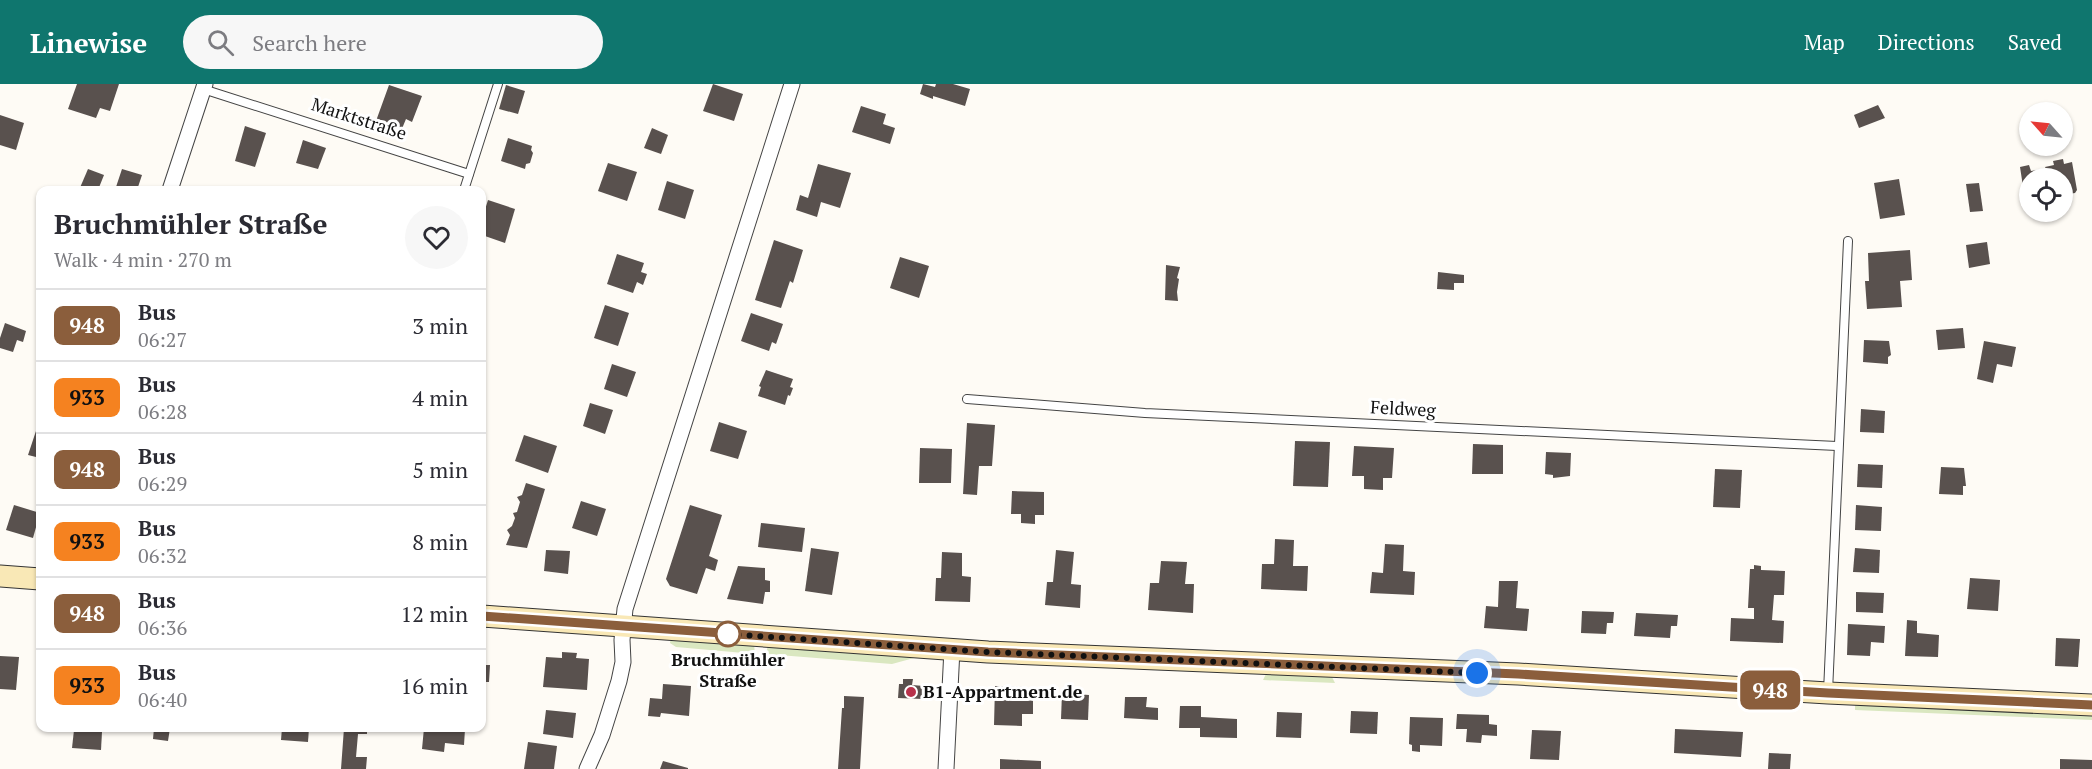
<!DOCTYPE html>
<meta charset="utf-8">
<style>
:root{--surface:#fff;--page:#f7f7f7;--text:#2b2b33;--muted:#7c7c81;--line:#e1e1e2;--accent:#0f766e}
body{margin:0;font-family:"PT Serif",serif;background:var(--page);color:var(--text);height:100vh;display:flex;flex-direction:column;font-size:22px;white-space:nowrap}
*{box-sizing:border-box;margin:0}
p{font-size:20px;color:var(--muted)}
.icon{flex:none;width:33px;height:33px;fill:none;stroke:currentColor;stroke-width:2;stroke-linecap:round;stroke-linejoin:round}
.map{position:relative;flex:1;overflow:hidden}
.side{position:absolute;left:36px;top:102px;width:450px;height:546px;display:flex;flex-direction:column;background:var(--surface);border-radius:12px;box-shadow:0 2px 4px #0004}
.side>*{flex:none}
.badge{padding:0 12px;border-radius:9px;font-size:21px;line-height:39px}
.needle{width:39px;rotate:297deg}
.buttons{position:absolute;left:2019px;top:18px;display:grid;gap:12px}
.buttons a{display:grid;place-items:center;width:54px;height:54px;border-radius:50%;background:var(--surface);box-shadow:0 2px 4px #0004;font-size:30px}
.you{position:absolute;width:30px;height:30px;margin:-15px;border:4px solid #fff;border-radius:50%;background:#1a73e8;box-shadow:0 0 0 9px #1a73e833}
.map>.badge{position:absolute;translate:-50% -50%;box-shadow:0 0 0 3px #fff}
.round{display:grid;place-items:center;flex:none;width:63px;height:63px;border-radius:32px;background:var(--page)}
.head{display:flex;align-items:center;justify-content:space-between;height:102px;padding:0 18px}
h1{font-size:28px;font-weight:800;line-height:45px}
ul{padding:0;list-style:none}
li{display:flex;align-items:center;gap:18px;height:72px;padding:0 18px;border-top:2px solid var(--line)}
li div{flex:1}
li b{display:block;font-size:22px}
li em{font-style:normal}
li .badge{min-width:66px;font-weight:700;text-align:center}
header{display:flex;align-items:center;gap:36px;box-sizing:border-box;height:84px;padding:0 30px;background:var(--accent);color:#fff}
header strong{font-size:28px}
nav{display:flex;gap:33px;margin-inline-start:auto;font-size:21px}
.search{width:420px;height:54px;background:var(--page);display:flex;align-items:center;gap:15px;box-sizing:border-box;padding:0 21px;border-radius:33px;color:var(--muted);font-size:22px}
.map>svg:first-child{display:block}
.green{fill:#dae7c0}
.building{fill:#59514e}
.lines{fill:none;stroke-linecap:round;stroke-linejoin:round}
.service-casing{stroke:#444;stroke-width:10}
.minor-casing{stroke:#444;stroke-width:17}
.secondary-casing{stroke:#333;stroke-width:23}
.service{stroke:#fff;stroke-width:8}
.minor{stroke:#fff;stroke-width:15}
.secondary{stroke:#f9e8b6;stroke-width:21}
.line-casing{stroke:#fff;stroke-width:14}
.line{stroke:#8b5e3c;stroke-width:9}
.walk{stroke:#111;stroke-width:6;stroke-dasharray:0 10.8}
.stop-dot{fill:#fff;stroke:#8b5e3c;stroke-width:3}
.poi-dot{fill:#b8324b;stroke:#fff;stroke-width:2}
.labels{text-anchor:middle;stroke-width:6;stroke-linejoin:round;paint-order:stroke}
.street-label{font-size:18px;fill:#111;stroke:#fff}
.stop-label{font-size:18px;font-weight:bold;fill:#111;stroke:#fff}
.poi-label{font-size:18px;font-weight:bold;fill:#111;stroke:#fff;text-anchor:start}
</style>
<header>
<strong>Linewise</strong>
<div class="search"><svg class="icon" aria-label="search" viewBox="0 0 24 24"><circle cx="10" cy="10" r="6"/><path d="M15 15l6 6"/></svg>Search here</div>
<nav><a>Map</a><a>Directions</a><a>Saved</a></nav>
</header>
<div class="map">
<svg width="2092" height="685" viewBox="0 0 2092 685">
<rect width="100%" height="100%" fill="#fefbf5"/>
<g class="green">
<polygon points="671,553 754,560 755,570 676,563 670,559"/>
<polygon points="768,561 914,571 914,574 892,580 766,570"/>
<polygon points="1266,590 1332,593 1335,599 1263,596"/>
<polygon points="1855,619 2092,629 2092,636 1855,626"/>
</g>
<g class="building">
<polygon points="77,0 119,0 110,27 100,24 96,34 68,25"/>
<polygon points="713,0 743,10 734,37 703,27"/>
<polygon points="923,0 935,3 936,0 953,0 970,5 965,22 933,12 933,15 920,10"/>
<polygon points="389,1 422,12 412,38 406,35 401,47 376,37"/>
<polygon points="506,1 525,7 518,30 499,25"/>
<polygon points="1878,21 1885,34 1859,44 1854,31"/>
<polygon points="861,22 886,30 883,40 895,44 890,60 852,48"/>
<polygon points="0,31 24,39 16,66 0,61"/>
<polygon points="245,42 266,49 255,83 235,77"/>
<polygon points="652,44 668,51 661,70 644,64"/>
<polygon points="508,54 532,62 531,66 533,69 530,79 526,80 525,85 501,77"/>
<polygon points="303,56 326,64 318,85 296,79"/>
<polygon points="2063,75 2064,80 2072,78 2077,106 2075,109 2062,111 2062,94 2030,94 2030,109 2024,109 2020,83 2029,81 2031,87 2046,85 2045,83 2054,81 2053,77"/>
<polygon points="608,79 637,88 627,117 598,107"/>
<polygon points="818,80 851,89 840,124 821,118 817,133 796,126 800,111 808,114"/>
<polygon points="88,85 104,91 98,106 79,106"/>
<polygon points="122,85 142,91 137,106 115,106"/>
<polygon points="1899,95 1905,131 1880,135 1874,99"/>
<polygon points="667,97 694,106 685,135 658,126"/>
<polygon points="1979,99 1983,127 1970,128 1966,100"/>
<polygon points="488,116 515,125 505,159 482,151 482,135"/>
<polygon points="774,156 803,166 793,199 790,197 781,224 755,216"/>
<polygon points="1987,158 1990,180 1969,184 1966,161"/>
<polygon points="1910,166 1912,196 1900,197 1902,223 1867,225 1865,197 1869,197 1868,169"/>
<polygon points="617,170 644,179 641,188 647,190 643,201 637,198 633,209 607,200"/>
<polygon points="900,173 929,182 919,214 890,204"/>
<polygon points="1166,181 1180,183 1177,194 1179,195 1177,208 1178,217 1165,216"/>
<polygon points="1438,188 1464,191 1464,199 1454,199 1454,206 1437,205"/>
<polygon points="605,221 629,229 618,262 594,254"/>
<polygon points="751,229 783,240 776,260 772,258 769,267 741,257"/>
<polygon points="5,239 26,247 23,258 17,256 13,268 0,264 0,254"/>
<polygon points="1963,244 1965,264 1938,266 1936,246"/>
<polygon points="1864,256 1889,257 1891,271 1888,273 1888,280 1863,278"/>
<polygon points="1984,257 2016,263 2012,283 1997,280 1993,299 1977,295"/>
<polygon points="612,280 636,288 627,313 604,305"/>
<polygon points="766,286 793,295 790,303 793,304 790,312 788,311 785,321 758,312 761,303 759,302"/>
<polygon points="590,319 613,326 605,350 583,342"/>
<polygon points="1861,325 1885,327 1884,349 1860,348"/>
<polygon points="719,338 747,347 738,375 710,367"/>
<polygon points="967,339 995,341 992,382 979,382 977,411 963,410"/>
<polygon points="38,341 40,342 40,374 28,371"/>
<polygon points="524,351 557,362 548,389 515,377"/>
<polygon points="1295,357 1330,358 1328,403 1293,402"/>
<polygon points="1473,360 1503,361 1503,390 1472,390"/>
<polygon points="1354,362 1394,364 1392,394 1383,394 1383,406 1364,405 1364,392 1352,392"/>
<polygon points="920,364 952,365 951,399 919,399"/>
<polygon points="1546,368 1571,369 1570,392 1553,394 1553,391 1545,390"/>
<polygon points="1858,380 1883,381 1882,404 1857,403"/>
<polygon points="1941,383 1964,384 1966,402 1963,402 1963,411 1939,410"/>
<polygon points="1715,385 1742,386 1740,424 1713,423"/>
<polygon points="526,399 545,405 527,464 506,461 510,451 507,446 512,442 515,434 513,429 517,428 520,418 517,413 522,411"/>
<polygon points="1012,407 1044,408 1044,431 1035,431 1035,440 1021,439 1021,430 1011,430"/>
<polygon points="581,417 606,425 597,452 572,444"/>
<polygon points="14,421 40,429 33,454 6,446"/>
<polygon points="690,421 722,431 709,472 718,476 715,487 706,484 697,510 670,502 666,495"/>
<polygon points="1856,421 1882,423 1881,447 1855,446"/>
<polygon points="761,439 805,444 802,468 758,463"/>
<polygon points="1275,455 1294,456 1293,482 1308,482 1307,507 1261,505 1262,480 1274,480"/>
<polygon points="1385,460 1404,461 1403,487 1415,488 1414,511 1370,509 1372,488 1383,489"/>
<polygon points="811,464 839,468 832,511 805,507"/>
<polygon points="1855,464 1880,466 1879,489 1853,488"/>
<polygon points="546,466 570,467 568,490 544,487"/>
<polygon points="1056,466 1074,468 1071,500 1081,501 1080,524 1045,521 1047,498 1053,498"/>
<polygon points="942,468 962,469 962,492 971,493 970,518 935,517 936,494 941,494"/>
<polygon points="1161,477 1187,478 1185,500 1194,500 1193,529 1148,526 1150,499 1159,499"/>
<polygon points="1754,481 1761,482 1761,486 1785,487 1784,511 1774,511 1772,536 1784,537 1783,559 1730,557 1731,534 1754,535 1754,524 1748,524 1750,485 1754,485"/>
<polygon points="738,482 765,484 765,496 770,497 770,508 765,508 763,520 727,515"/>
<polygon points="1970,494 2000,496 1998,527 1967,525"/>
<polygon points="1499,497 1518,497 1516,524 1529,525 1527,547 1484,544 1486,522 1498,523"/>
<polygon points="1856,508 1884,509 1883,529 1856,528"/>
<polygon points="1582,527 1614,528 1613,539 1607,539 1606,550 1581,549"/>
<polygon points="1636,529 1678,531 1677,542 1671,542 1670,554 1634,552"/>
<polygon points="1907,536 1917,537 1917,549 1939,551 1938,573 1905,572"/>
<polygon points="1848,540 1885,542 1884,559 1871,558 1870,572 1847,571"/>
<polygon points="2056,554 2080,555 2078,583 2055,582"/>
<polygon points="562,568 577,569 576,574 589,575 587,606 543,603 546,573 562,574"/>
<polygon points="482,569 485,570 484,581 490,581 489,598 482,598"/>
<polygon points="0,572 19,573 16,606 0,605"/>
<polygon points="903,595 913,595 912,601 924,602 923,615 898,614 899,600 903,600"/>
<polygon points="663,600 691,602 689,632 661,629 660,633 648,632 650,614 662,615"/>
<polygon points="995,602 1023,603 1022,615 1033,615 1033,630 1022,630 1022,642 994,641"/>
<polygon points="1062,609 1089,611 1088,636 1061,635"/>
<polygon points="844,612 864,613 860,685 838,685 842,624 844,624"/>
<polygon points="1125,613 1147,613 1146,623 1158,624 1158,636 1124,634"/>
<polygon points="1180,622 1201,622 1201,633 1237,635 1237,654 1200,653 1200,644 1179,644"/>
<polygon points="546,626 576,629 573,654 543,650"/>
<polygon points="1351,627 1378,628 1377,650 1350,649"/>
<polygon points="1277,628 1302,629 1301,654 1276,653"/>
<polygon points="1457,630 1489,631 1489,640 1497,641 1497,652 1482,651 1481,659 1466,658 1467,645 1456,645"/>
<polygon points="1410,633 1443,634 1442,662 1420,661 1420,668 1412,667 1412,661 1409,660"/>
<polygon points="154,644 170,644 168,657 153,655"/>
<polygon points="282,644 309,644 308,658 281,656"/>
<polygon points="344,644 367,644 367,650 358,650 356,673 367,673 366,685 341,685"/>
<polygon points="424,644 479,644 479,647 465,645 464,661 445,659 444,668 422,665"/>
<polygon points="1675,645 1743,648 1741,673 1674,669"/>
<polygon points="74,646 102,648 101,666 72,664"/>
<polygon points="1532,646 1561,647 1559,676 1530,675"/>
<polygon points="528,658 557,662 554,685 524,685"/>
<polygon points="1769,669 1791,670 1790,685 1768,685"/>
<polygon points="1000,675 1041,677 1041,685 1000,685"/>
<polygon points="2060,675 2092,676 2092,685 2060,685"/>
<polygon points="663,677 688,684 688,685 660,685"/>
</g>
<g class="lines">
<defs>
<g id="service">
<polyline points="203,5 469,90"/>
<polyline points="464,106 498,0"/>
<polyline points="967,315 1145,329 1837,362"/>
<polyline points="1828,608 1848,157"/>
</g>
<g id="minor">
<polyline points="170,106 205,0"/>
<polyline points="587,685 602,651 619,597 623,578 622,556 625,525 792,0"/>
<polyline points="946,685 952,565"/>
</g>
<g id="secondary">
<polyline points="0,492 40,495"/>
<polyline points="482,532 988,568 1518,590 1828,609 2092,621"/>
</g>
</defs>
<use href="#service" class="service-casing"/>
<use href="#minor" class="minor-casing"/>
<use href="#secondary" class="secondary-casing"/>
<use href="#service" class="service"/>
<use href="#minor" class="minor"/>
<use href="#secondary" class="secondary"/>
</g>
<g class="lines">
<defs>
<polyline id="line" points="482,532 988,568 1518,590 1828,609 2092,621"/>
</defs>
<use href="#line" class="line-casing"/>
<use href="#line" class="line"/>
<polyline class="walk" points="728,550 988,568 1477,589"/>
</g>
<circle class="stop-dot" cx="728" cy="550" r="12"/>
<circle class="poi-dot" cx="911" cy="608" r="6"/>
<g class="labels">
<g class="street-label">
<text transform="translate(359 35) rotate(18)" y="6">Marktstraße</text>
<text transform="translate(1403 325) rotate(3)" y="6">Feldweg</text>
</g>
<g class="stop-label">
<text x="728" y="582">Bruchmühler<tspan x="728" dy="21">Straße</tspan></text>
</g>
<g class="poi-label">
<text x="923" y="614">B1-Appartment.de</text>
</g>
</g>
</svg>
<div class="buttons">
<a><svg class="needle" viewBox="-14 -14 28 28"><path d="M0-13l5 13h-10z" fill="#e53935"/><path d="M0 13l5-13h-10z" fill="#7c7c81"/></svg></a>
<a><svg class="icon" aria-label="locate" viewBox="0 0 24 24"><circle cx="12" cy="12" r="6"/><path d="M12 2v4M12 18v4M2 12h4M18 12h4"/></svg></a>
</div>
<div class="you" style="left:1477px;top:589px"></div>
<b class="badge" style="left:1770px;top:606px;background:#8b5e3c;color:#fff">948</b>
<section class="side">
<div class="head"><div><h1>Bruchmühler Straße</h1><p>Walk · 4 min · 270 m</p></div><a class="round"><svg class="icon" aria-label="heart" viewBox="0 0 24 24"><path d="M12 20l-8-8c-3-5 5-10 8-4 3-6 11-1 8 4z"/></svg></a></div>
<ul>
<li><span class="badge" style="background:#8b5e3c;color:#fff">948</span><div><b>Bus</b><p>06:27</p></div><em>3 min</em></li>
<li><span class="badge" style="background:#f58220;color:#111">933</span><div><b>Bus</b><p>06:28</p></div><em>4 min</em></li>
<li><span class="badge" style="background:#8b5e3c;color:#fff">948</span><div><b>Bus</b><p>06:29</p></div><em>5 min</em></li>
<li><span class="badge" style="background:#f58220;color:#111">933</span><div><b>Bus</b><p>06:32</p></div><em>8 min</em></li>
<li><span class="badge" style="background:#8b5e3c;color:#fff">948</span><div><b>Bus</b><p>06:36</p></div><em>12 min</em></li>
<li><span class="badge" style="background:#f58220;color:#111">933</span><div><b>Bus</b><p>06:40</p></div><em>16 min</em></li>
</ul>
</section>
</div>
